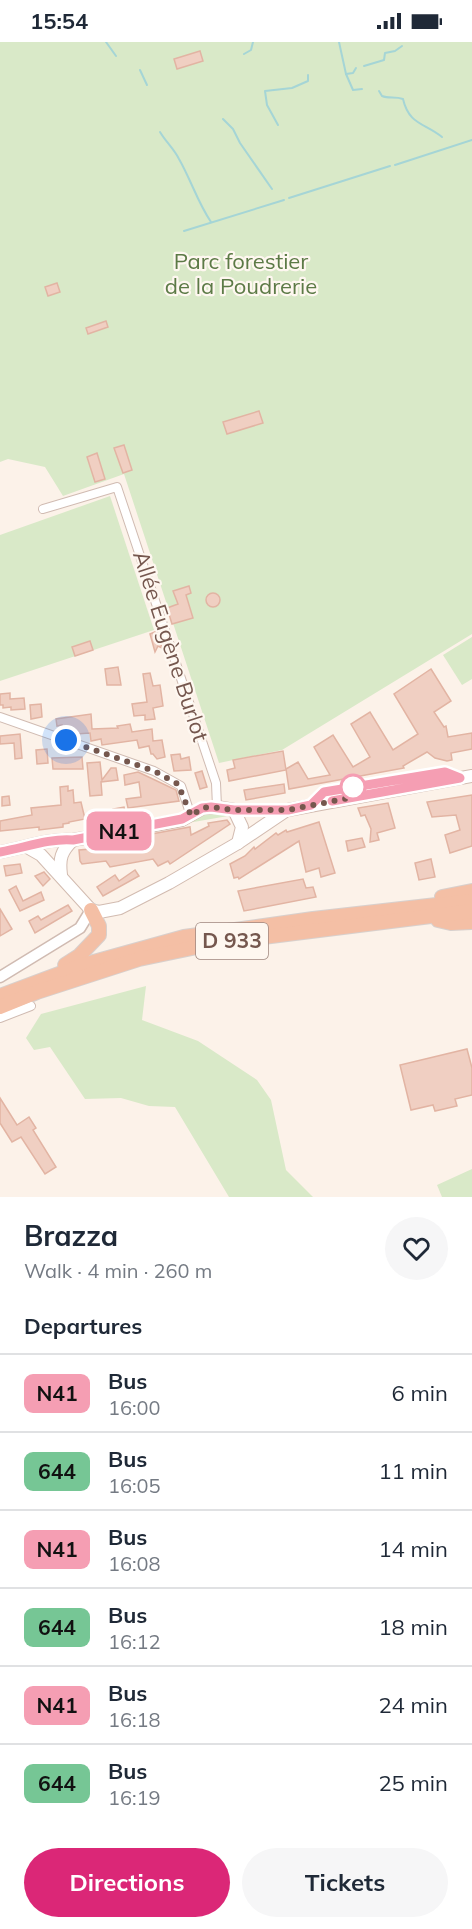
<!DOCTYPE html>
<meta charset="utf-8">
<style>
:root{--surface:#fff;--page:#f6f6f7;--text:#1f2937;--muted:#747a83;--line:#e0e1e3;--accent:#db2777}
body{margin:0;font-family:Mulish,sans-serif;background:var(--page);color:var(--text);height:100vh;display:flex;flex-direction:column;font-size:22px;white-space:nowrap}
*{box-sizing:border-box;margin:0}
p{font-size:20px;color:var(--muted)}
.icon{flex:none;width:33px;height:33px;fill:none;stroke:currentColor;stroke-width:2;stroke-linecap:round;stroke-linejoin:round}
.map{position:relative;height:1155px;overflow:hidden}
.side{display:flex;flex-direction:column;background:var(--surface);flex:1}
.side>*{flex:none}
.badge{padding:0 12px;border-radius:9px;font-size:21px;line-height:39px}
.you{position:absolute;width:30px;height:30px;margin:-15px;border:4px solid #fff;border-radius:50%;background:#1a73e8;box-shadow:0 0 0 9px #1a73e833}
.map>.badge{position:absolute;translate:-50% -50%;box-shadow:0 0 0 3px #fff}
h2{padding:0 24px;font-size:22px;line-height:54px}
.round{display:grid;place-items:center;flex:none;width:63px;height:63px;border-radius:32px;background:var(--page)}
.headline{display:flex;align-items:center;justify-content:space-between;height:102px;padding:0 24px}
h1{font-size:28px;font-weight:700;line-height:45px}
.cta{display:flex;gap:12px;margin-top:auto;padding:12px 24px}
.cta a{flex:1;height:69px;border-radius:36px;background:var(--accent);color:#fff;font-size:24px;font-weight:700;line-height:69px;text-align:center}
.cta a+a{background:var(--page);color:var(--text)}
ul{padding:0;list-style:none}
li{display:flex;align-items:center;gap:18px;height:78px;padding:0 24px;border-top:2px solid var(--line)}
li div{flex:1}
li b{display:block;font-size:22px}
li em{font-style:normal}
li .badge{min-width:66px;font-weight:700;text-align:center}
.status{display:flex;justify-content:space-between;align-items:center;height:42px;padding:0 30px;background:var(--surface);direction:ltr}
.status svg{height:16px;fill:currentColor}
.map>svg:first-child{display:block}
.green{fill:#d9e9c8}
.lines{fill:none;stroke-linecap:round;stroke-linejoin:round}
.stream{stroke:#a5d5d6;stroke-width:2}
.building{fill:#f0cfc2;stroke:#e2b4a3;stroke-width:1.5}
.minor-casing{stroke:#d0bbb2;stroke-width:10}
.tertiary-casing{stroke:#d0bbb2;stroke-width:13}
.secondary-casing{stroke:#d2bbb0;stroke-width:14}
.trunk-casing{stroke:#d8d0cd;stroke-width:16}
.minor{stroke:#fff;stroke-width:8}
.tertiary{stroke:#fff;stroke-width:10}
.secondary{stroke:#fff;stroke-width:12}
.trunk{stroke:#f4bfa5;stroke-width:14}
.line-casing{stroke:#fff;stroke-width:14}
.line{stroke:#f59eb3;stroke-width:9}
.walk{stroke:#75574e;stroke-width:6;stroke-dasharray:0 10.8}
.stop-dot{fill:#fff;stroke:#f59eb3;stroke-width:3}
.labels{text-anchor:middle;stroke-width:4.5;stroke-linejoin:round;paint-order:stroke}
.shield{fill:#fef7f0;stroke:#9e877f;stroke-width:1.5}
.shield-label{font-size:21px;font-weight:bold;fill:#75574e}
.park-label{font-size:22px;fill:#5c7a46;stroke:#fef7f0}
.street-label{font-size:22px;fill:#75574e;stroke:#fef7f0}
</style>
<div class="status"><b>15:54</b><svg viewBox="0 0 49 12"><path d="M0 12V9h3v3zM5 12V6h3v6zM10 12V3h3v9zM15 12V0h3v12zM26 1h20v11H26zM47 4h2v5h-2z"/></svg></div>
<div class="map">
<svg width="472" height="1155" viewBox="0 0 472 1155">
<rect width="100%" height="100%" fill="#fcf2e9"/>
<g class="green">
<polygon points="0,0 472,0 472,592 282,708 219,721 124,432 63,454 45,425 8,417 0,420"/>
<polygon points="110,454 154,588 0,639 0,493"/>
<polygon points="472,595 472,637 462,643 443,613"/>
<polygon points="201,770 228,771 228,774 182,782"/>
<polygon points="146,944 142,978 198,999 257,1038 271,1058 286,1128 313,1155 229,1155 175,1065 149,1064 121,1056 85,1057 50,1005 34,1008 26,996 41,972"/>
<polygon points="472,1127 472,1155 442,1155 437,1143"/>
</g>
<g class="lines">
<g class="stream">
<polyline points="106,0 116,14"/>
<polyline points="339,0 346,32 353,48 362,47"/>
<polyline points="244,12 251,8 253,0"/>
<polyline points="364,24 384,18 385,11 395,9 402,4"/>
<polyline points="140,28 147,43"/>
<polyline points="346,32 353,31 356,26"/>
<path d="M379,49l3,5c7,3 13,0 21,3 6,26 22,24 39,38"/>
<polyline points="223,77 233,87 240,101 272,147"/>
<polyline points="278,83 267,63 265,49 292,46 308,39 308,33"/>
<path d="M160,90c6,10 14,17 19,27 12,21 19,44 32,63"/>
<polyline points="395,123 472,98"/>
<polyline points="289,156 390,124"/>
<polyline points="184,189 284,158"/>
</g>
</g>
<g class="building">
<polygon points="200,9 203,19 177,27 174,17"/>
<polygon points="57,241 60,250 48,254 45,245"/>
<polygon points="106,279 108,285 88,292 86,286"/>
<polygon points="259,369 263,381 227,392 223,380"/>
<polygon points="124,403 132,428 123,431 114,406"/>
<polygon points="97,411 105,437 95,440 87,415"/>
<polygon points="189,544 191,551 186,553 193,576 172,582 167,566 178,562 173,549"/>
<circle cx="213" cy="558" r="7"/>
<polygon points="157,589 162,606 158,604 155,610 150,592"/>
<polygon points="90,599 93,608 75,614 72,605"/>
<polygon points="118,625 121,643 107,643 105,627"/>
<polygon points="431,627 451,659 434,670 444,685 446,684 448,695 472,691 472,707 451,711 452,718 447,719 435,716 427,710 403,724 404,726 289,747 286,727 298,720 308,737 330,733 314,705 333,693 353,725 370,715 351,682 370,670 393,708 418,692 394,652"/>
<polygon points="150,631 153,644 160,643 163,664 153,666 155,677 145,678 145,673 134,674 132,662 147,660 143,632"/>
<polygon points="10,651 10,657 24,656 25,667 11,668 11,665 3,666 3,663 0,663 0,652"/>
<polygon points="41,662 42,675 31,677 30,663"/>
<polygon points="91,672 92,687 118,686 117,684 130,682 132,690 152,687 153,699 162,698 165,715 157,717 153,712 151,712 149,704 139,706 137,698 102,703 101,697 91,699 90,691 76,692 76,689 62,687 62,683 57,684 56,677"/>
<polygon points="20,692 22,716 15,717 14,701 0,702 0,694"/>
<polygon points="47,707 48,721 37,722 36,708"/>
<polygon points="283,709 286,728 229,739 227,728 235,726 233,718"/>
<polygon points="180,712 181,717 189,715 191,728 174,729 171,713"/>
<polygon points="82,715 83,727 53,727 52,716"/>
<polygon points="100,720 102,738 111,726 116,726 118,738 101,740 102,753 90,754 87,721"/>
<polygon points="202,729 207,745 200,747 195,731"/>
<polygon points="138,730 176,748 179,759 128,766 126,757 141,755 139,740 125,743 124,733"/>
<polygon points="284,742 285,751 246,758 244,748"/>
<polygon points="68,744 68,749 73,748 74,761 81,760 85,777 69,780 69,781 63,782 63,785 39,788 39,785 0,789 0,779 32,773 31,766 61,763 60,745"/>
<polygon points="472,753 472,804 450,811 445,793 460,788 456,773 432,775 427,760"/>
<polygon points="9,754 10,763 2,764 2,755"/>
<polygon points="388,761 395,786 377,791 379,798 370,800 371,787 365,773 361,774 358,766"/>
<polygon points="124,765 126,775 115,777 113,767"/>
<polygon points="227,778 230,782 170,822 168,819 158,824 153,817 110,825 106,819 82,822 80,819 79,808 103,806 102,801 190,785 191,793 209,784 208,781"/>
<polygon points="319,780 335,831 321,835 319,826 306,830 299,799 239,837 238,835 234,836 230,822 245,814 254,805 255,807 276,791 278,793 286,788 287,790"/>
<polygon points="362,796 365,805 348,809 346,799"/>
<polygon points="431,817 435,835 419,838 415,821"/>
<polygon points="20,822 22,831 6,834 4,824"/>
<polygon points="135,828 139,834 103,854 97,845 115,833 119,839"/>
<polygon points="44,830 50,837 43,844 35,834"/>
<polygon points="303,837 306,846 313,845 316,855 244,869 238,849"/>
<polygon points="16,844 23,859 41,850 44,858 20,869 9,848"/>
<polygon points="68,863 72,869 35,891 29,879 38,874 41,878"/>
<polygon points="0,867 12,887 0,894"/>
<polygon points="467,1007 472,1026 472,1053 455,1057 457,1064 435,1069 433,1063 411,1068 400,1023"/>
<polygon points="0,1056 17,1083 29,1075 36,1086 33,1088 56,1125 45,1132 21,1095 12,1100 0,1081"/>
</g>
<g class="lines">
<defs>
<g id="minor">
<polyline points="43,467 117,445 216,741 217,765"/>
<polyline points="0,675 154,729 181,744 191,774"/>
<polyline points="0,976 31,964"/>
</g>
<polyline id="tertiary" points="0,935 80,886 91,868"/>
<g id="secondary">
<polyline points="234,768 242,785 238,801"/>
<polyline points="27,805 41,813 91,868 99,870 120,866 169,841 238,801 287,768"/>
<path d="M0,810c24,-4 49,-14 73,-12l109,-20 21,-12 14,-1 17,3h54l184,-34"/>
<path d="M61,833c-2,-16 0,-24 12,-35"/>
</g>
<g id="trunk">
<polyline points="442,855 472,849"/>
<polyline points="438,878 451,881 472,880"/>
<polyline points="65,923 79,914 99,893 99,884 91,868"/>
<polyline points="0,954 83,923 184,895 313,877 472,859"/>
<polyline points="0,965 37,950 139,917 216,901 472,869"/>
</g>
</defs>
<use href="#minor" class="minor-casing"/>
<use href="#tertiary" class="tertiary-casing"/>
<use href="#secondary" class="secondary-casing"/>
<use href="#trunk" class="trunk-casing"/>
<use href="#minor" class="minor"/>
<use href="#tertiary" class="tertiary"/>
<use href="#secondary" class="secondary"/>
<use href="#trunk" class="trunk"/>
</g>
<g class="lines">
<defs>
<path id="line" d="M0,810c24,-4 49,-14 73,-12l109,-21 20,-11 9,-1 23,3h54l23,-5 13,-13 121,-20 15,6 -128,23"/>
</defs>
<use href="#line" class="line-casing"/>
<use href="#line" class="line"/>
<polyline class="walk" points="66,698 154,729 178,742 191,774 202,766 211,765 234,768 288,768 354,755 353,745"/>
</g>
<circle class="stop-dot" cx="353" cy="745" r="12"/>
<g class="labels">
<rect class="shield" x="196" y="881" width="72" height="36" rx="4.5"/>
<g class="shield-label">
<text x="232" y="906">D 933</text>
</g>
<g class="park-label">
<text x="241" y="227">Parc forestier<tspan x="241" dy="25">de la Poudrerie</tspan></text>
</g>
<g class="street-label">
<text transform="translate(171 604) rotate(72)" y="8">Allée Eugène Burlot</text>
</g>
</g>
</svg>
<div class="you" style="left:66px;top:698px"></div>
<b class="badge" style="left:119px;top:789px;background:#f59eb3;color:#111">N41</b>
</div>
<section class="side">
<div class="headline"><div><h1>Brazza</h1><p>Walk · 4 min · 260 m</p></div><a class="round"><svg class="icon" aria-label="heart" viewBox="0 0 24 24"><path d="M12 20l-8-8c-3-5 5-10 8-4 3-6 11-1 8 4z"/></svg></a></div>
<h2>Departures</h2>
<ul>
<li><span class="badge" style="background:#f59eb3;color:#111">N41</span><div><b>Bus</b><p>16:00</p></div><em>6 min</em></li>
<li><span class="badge" style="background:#76c695;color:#111">644</span><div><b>Bus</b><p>16:05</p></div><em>11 min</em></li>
<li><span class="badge" style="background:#f59eb3;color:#111">N41</span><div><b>Bus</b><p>16:08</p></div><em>14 min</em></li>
<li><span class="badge" style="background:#76c695;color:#111">644</span><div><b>Bus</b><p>16:12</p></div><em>18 min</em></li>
<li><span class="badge" style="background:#f59eb3;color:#111">N41</span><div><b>Bus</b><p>16:18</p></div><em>24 min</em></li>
<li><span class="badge" style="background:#76c695;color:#111">644</span><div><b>Bus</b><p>16:19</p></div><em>25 min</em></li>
</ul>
<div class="cta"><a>Directions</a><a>Tickets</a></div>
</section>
